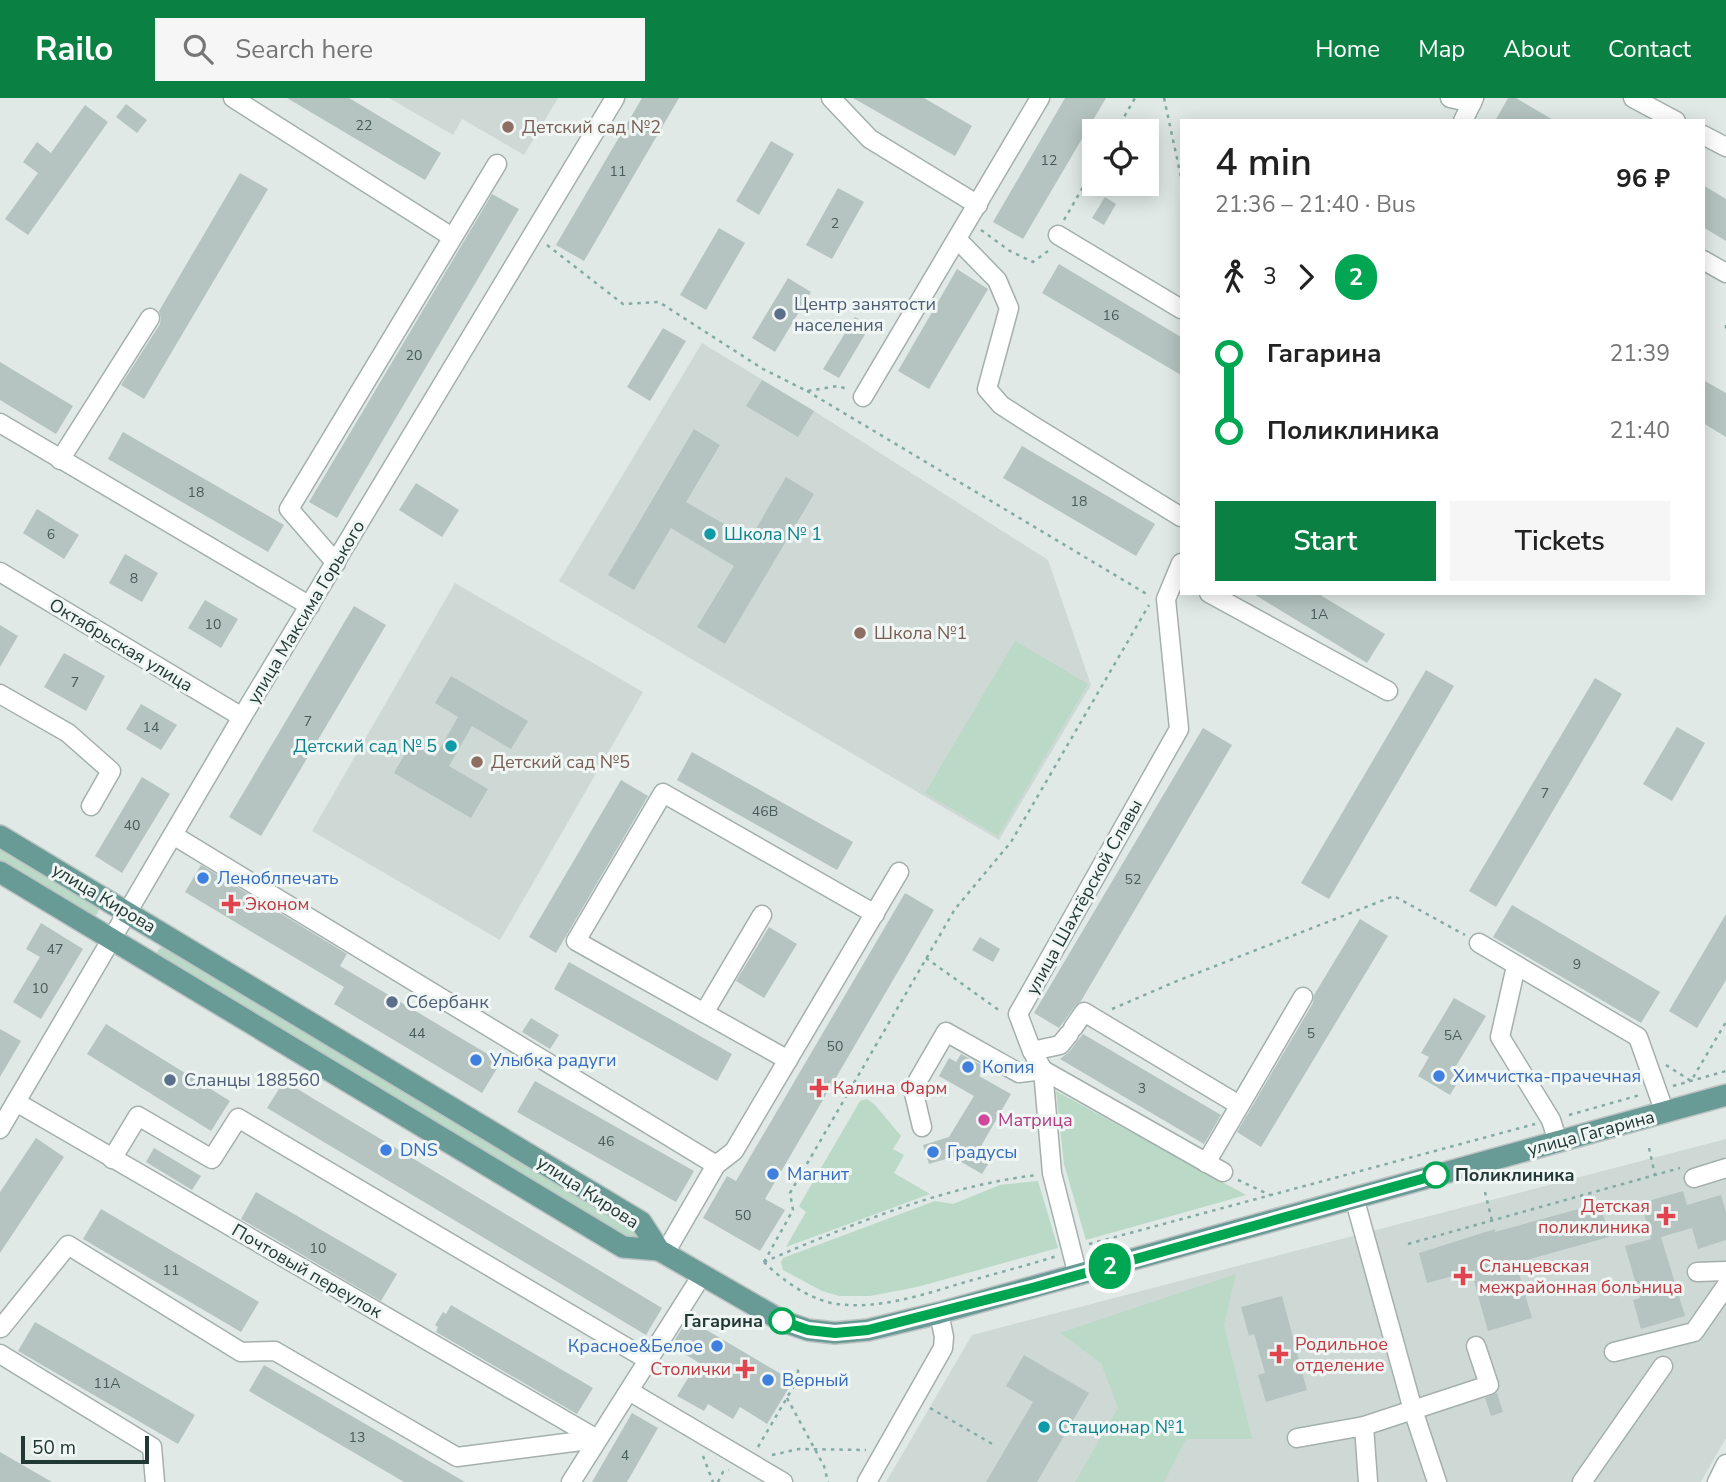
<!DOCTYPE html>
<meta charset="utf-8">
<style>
:root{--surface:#fff;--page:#f6f6f6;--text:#222;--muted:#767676;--accent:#0b8043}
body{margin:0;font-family:"Nunito Sans",sans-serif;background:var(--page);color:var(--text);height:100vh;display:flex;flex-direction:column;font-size:26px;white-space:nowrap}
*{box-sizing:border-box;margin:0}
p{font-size:23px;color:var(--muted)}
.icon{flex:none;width:38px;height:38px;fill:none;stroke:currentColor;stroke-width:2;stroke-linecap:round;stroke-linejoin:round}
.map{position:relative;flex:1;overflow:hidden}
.drawer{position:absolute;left:1180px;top:21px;width:525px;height:476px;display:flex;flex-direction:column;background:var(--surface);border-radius:0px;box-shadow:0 4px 18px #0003}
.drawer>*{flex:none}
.badge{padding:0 14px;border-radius:23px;font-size:24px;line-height:46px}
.controls{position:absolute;left:1082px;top:21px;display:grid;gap:14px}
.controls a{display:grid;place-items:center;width:77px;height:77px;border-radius:0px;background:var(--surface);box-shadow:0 4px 18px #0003;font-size:35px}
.scale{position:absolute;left:21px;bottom:18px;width:128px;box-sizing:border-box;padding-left:7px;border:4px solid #223835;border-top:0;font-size:19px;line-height:24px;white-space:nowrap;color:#223835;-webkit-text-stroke:5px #f0f6f4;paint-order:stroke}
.map>.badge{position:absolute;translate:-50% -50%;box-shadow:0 0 0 4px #fff}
.legs{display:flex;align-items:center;gap:10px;height:77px;padding:0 35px;font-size:23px}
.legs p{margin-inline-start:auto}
.headline{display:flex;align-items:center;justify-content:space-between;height:119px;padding:0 35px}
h1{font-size:38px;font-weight:600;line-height:52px}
.button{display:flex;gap:14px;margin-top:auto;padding:14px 35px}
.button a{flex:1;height:80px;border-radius:0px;background:var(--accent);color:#fff;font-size:28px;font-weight:600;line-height:80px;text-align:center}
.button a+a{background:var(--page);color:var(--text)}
ul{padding:0 35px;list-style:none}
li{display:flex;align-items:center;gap:24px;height:77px;font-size:26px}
li i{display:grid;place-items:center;width:10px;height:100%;margin:0 9px;background:currentColor}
li i::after{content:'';width:18px;height:18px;margin:-9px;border:5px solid;border-radius:50%;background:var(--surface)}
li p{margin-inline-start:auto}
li:first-child i{background:linear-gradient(#0000 50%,currentColor 0)}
li:last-child i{background:linear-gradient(currentColor 50%,#0000 0)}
header{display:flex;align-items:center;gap:42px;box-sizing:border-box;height:98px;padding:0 35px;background:var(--accent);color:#fff}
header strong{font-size:33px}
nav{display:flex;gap:38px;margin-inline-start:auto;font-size:24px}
.search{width:490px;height:63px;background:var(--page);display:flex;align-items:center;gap:18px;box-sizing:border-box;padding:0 24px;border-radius:0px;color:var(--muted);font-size:26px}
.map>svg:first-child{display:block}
.built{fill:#ced9d6}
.green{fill:#bad9c7}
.building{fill:#b5c4c0}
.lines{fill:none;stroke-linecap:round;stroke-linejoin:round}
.minor-casing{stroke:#a3b0ad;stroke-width:21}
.major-casing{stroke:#bdc3c2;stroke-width:24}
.path{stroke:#83aaa4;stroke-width:2.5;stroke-dasharray:3.5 5;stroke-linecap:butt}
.minor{stroke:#fff;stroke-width:18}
.major{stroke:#689b96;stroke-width:21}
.line-1-casing{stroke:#fff;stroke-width:16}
.line-1{stroke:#00a651;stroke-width:10}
.education-dot{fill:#8d6e63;stroke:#f0f6f4;stroke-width:2.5}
.service-dot{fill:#5c6f8a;stroke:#f0f6f4;stroke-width:2.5}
.culture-dot{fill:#0f9aa8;stroke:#f0f6f4;stroke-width:2.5}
.shop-dot{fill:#3f7fe0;stroke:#f0f6f4;stroke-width:2.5}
.health-dot{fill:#e0444e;stroke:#f0f6f4;stroke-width:2.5}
.hotel-dot{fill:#d1479c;stroke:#f0f6f4;stroke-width:2.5}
.stop-1-dot{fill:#fff;stroke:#00a651;stroke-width:3.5}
.labels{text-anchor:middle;stroke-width:6;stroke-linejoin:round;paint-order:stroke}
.number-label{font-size:14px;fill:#475b58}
.education-label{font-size:18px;fill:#785e54;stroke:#f0f6f4;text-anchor:start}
.service-label{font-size:18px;fill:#4e5e75;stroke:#f0f6f4;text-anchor:start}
.culture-label{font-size:18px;fill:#0d838f;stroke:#f0f6f4;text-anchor:start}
.street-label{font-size:18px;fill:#223835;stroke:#f0f6f4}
.shop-label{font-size:18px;fill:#366cbe;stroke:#f0f6f4;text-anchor:start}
.health-label{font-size:18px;fill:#be3a42;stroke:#f0f6f4;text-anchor:start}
.hotel-label{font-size:18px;fill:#b23c85;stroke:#f0f6f4;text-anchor:start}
.stop-label{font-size:18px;font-weight:bold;fill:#223835;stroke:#f0f6f4;text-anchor:start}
</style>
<header>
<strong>Railo</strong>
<div class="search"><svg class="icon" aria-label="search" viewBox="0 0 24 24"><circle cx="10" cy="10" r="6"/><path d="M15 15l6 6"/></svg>Search here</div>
<nav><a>Home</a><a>Map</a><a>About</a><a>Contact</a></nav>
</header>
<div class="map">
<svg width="1726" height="1384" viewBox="0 0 1726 1384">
<rect width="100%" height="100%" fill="#e0e9e6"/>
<g class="built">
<polygon points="389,0 558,0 524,57 462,21 453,37"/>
<polygon points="702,245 814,313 1048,462 1091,587 999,742 559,483"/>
<polygon points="455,485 643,594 500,842 312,733"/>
<polygon points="1726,1041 1726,1340 1701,1384 886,1384 972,1237"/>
</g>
<g class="green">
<polygon points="1015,543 1088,586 998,738 925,695"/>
<polygon points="0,748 99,809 98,815 94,818 89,817 0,763"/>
<polygon points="162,849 638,1132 641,1137 637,1145 156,858 158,852"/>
<polygon points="1056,993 1246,1097 1086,1142 1064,1066"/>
<polygon points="867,1001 875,1007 901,1038 893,1051 904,1057 894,1075 930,1096 786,1149 806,1114 799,1108 860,1003"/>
<polygon points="1038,1083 1058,1150 917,1189 870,1198 839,1198 822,1193 783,1172 781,1164 783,1160 935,1103 953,1106 1000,1087"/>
<polygon points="1236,1176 1224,1227 1252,1341 1186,1341 1164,1384 1075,1384 1118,1310 1101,1265 1060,1235"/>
</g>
<g class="building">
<polygon points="287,0 349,0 441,55 425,82"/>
<polygon points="642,0 679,0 584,163 556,147"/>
<polygon points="853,0 924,0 972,28 955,58"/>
<polygon points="1065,0 1106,0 1023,141 993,124"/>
<polygon points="1508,0 1516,0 1555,23 1495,23"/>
<polygon points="126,6 147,22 137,35 116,19"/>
<polygon points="85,7 108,24 28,137 5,121 38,75 23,64 37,44 51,55"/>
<polygon points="771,43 794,56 759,117 736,103"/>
<polygon points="240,75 268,91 144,301 121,287 160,226 161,220 159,213"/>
<polygon points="1703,87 1726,101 1726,143 1703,129"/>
<polygon points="838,90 864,104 832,161 806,147"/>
<polygon points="492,96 519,111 337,420 309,404"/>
<polygon points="1105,99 1116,106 1104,127 1092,120"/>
<polygon points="719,130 745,145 706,212 680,197"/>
<polygon points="1059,166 1181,239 1181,277 1042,195"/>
<polygon points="957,171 988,191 929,291 898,273"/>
<polygon points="788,180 811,194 775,254 752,240"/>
<polygon points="855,219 870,228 839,280 823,271"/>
<polygon points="663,230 686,243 650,303 627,289"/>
<polygon points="0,264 73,308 56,336 0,302"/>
<polygon points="762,282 814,313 798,339 746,308"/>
<polygon points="1703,282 1726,295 1726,339 1703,325"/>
<polygon points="694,331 720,347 686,404 750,441 786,379 814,396 725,546 697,529 734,468 671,430 634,492 608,477"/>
<polygon points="123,334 284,427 268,454 108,361"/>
<polygon points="1022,348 1155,426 1136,458 1003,380"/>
<polygon points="416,385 459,412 442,439 399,412"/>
<polygon points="37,411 79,437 64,461 23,435"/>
<polygon points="125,456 158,475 142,504 109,485"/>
<polygon points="1252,495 1317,495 1385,536 1367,565"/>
<polygon points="205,502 238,521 221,550 188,530"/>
<polygon points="354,508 386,527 261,738 229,719"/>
<polygon points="0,527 18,538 0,569"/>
<polygon points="64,555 105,578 86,613 44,589"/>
<polygon points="1426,572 1454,588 1329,801 1301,785"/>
<polygon points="451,578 528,623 511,651 472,628 449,668 488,691 471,720 394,675 411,645 435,659 458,619 435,605"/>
<polygon points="1595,580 1622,596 1496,809 1469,793"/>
<polygon points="141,606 177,627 161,652 126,631"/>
<polygon points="1677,629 1705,645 1672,703 1643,686"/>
<polygon points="1203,630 1232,647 1081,903 1075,908 1059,930 1034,915"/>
<polygon points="692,654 853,744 837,772 677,682"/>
<polygon points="142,679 170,696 122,775 95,758"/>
<polygon points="621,682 648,698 556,855 529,839"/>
<polygon points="201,767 347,856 340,868 501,964 482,995 334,906 344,889 185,794"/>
<polygon points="905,795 934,812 765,1101 785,1112 760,1153 703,1120 727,1078 736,1083"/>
<polygon points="1512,807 1660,894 1641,925 1493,839"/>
<polygon points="1726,816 1726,882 1697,930 1669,913"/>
<polygon points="1360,821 1388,838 1261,1049 1237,1034 1313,905 1314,897"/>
<polygon points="41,825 83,851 41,921 13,904 40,859 26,851"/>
<polygon points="769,829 797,846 764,900 736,883"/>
<polygon points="980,839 1000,851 993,864 972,852"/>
<polygon points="569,864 732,956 717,983 554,891"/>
<polygon points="1454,900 1486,918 1453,973 1461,978 1450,997 1418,978 1429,959 1421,955"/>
<polygon points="531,920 559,937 550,951 522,934"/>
<polygon points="106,926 230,1003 211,1033 87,956"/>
<polygon points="0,931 21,943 0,979"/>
<polygon points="1083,936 1221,1017 1204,1046 1060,961 1069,954"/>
<polygon points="961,956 985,969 979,978 1011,996 977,1055 990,1063 982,1076 953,1059 929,1066 923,1047 949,1039 974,998 939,978 949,960 956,964"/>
<polygon points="284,983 662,1210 646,1237 267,1010"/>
<polygon points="535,983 694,1073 676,1104 517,1014"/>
<polygon points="36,1040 64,1059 0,1155 0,1094"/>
<polygon points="154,1050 201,1078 192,1092 146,1064"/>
<polygon points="1683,1093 1687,1107 1721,1097 1726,1114 1726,1142 1698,1151 1692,1130 1661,1139 1685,1218 1641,1231 1633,1202 1640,1200 1625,1148 1651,1141 1641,1105"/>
<polygon points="256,1094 397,1176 381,1203 241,1121"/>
<polygon points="1600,1105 1609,1139 1516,1165 1532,1220 1488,1233 1471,1173 1427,1185 1419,1155 1495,1131 1495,1134"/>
<polygon points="101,1111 259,1204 241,1234 83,1141"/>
<polygon points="1282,1198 1307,1292 1266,1304 1258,1277 1265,1275 1254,1236 1249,1238 1241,1209"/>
<polygon points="451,1207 593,1290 577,1316 436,1234 438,1229 435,1227 443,1214 446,1216"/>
<polygon points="688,1221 793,1283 767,1326 740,1309 733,1321 708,1306 704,1313 677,1298 698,1264 671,1248"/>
<polygon points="35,1224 195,1317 178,1346 18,1253"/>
<polygon points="1024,1257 1089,1295 1037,1384 986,1384 1033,1304 1006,1288"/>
<polygon points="264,1267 465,1384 404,1384 249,1293"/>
<polygon points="1497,1295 1503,1314 1491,1318 1485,1300"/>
<polygon points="632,1315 658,1330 627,1384 592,1384"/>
<polygon points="0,1354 52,1384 0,1384"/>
</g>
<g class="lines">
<defs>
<g id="minor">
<polyline points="233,0 452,139"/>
<polyline points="831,0 870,41 978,107"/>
<polyline points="1450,0 1472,5"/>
<polyline points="1633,0 1676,23"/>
<polyline points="1463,23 1474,0"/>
<polyline points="1703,37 1726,49"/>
<polyline points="1058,137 1181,211"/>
<polyline points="957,141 997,182 1009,210 987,291 1001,307 1032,327 1181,419"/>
<polyline points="1703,162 1726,175"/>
<polyline points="863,299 1040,0"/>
<polyline points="0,325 310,508"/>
<polyline points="60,362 150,220"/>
<polyline points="336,465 289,411 497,66"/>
<polyline points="0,474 242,619"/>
<polyline points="1209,495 1388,593"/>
<polyline points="0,596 68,635 111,673 91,708"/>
<polyline points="173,737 716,1067"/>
<polyline points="1479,845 1638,939 1665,1015"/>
<polyline points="1516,868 1500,939 1551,1022 1558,1044"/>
<polyline points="704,915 762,817"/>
<polyline points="1073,930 1084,914 1239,1007"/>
<polyline points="1032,953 1060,947 1069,936"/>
<polyline points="788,962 576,843 663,695 875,816"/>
<polyline points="16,1004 597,1341"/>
<polyline points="922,1029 913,991 946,934 1019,975 1043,972 1223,1074"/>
<polyline points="0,1031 242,619 615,0"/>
<polyline points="112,1061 138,1018 212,1061 238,1020 648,1262"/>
<polyline points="1206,1065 1303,899"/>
<polyline points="1694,1080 1726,1070"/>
<polyline points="1354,1099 1413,1312 1437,1384"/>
<polyline points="665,1155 716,1067 734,1053 899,774"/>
<polyline points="1697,1174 1726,1173"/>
<polyline points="1078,1178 1052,1075 1043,972 1032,953 1018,916 1179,631 1166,501 1181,465"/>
<polyline points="1,1230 68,1147 241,1254 275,1253 457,1359 597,1341"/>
<polyline points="1614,1254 1694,1234 1726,1188"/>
<polyline points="0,1256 152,1349 155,1384"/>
<polyline points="629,1293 783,1384"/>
<polyline points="1364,1328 1368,1384"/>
<polyline points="1297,1340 1364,1328 1489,1287 1476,1248"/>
<polyline points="571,1384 702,1177"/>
<polyline points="867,1384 943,1250 944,1239 939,1215"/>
<polyline points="1582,1384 1663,1268"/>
<polyline points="1717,1384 1726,1366"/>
</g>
<g id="major">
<polyline points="0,738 641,1124 659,1152 782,1223 808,1232 835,1235 868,1232 939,1215 1726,997"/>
<polyline points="0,774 623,1149 659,1152"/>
</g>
</defs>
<use href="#minor" class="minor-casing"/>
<use href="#major" class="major-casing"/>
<g class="path">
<polyline points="1164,0 1181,79"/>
<polyline points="1116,33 1135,0"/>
<polyline points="1064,122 1094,70"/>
<polyline points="981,132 1010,153 1033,164 1048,153"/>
<polyline points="547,147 623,206 659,204 763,271 807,293 838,288 847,291"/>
<polyline points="1726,227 1726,232"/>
<polyline points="807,293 1150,498"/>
<polyline points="926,860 1000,913"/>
<polyline points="1112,911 1177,883 1394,798 1465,837"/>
<polyline points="1666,967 1691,983 1726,924"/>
<polyline points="1673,988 1726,973"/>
<polyline points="1569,1017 1640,997"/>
<polyline points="1649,1050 1655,1077"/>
<polyline points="1238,1082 1270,1097"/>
<polyline points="1485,1094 1492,1123"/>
<polyline points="1089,1146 1535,1026"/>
<polyline points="1408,1146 1680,1070"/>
<path d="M764,1164c19,19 46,38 73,42 44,6 91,-11 132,-23 29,-8 59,-16 88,-25"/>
<polyline points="764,1164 793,1112 790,1095 955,811 1011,744 1149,507"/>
<path d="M764,1164c86,-37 180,-76 273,-87"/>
<polyline points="787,1300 824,1368 828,1384"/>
<polyline points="930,1310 994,1347"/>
<polyline points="758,1349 798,1281 798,1267"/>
<polyline points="772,1357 799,1351 866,1352"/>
<polyline points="703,1358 713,1384"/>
<polyline points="718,1384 723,1374 729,1372"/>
</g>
<use href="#minor" class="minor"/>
<use href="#major" class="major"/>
</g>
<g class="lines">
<defs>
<polyline id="line-1" points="782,1223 808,1232 835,1235 868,1232 1032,1190 1436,1077"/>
</defs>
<use href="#line-1" class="line-1-casing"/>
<use href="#line-1" class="line-1"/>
</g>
<g class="education-dot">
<circle cx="508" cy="29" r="7"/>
<circle cx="860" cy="535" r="7"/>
<circle cx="477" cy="664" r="7"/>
</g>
<g class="service-dot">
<circle cx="780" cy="216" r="7"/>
<circle cx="392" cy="904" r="7"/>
<circle cx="170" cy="982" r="7"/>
</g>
<g class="culture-dot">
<circle cx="710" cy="436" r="7"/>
<circle cx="451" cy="648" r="7"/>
<circle cx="1044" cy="1329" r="7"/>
</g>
<g class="shop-dot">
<circle cx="203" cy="780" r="7"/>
<circle cx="476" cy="962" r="7"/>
<circle cx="968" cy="969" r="7"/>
<circle cx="1439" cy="978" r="7"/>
<circle cx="386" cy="1052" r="7"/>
<circle cx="933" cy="1054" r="7"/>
<circle cx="773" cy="1076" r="7"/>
<circle cx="717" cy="1248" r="7"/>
<circle cx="768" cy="1282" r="7"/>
</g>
<g class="health-dot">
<path d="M227.5 795.5h7v7h7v7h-7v7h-7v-7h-7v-7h7z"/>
<path d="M815.5 979.5h7v7h7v7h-7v7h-7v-7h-7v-7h7z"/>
<path d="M1662.5 1107.5h7v7h7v7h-7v7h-7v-7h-7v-7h7z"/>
<path d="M1459.5 1167.5h7v7h7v7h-7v7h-7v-7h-7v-7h7z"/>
<path d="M1275.5 1245.5h7v7h7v7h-7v7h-7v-7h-7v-7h7z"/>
<path d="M741.5 1260.5h7v7h7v7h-7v7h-7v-7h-7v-7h7z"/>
</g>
<circle class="hotel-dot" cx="984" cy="1022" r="7"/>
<g class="stop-1-dot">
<circle cx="1436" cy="1077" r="12"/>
<circle cx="782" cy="1223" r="12"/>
</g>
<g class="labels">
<g class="number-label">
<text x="364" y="32">22</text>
<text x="1049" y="67">12</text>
<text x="618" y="78">11</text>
<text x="835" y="130">2</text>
<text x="1111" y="222">16</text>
<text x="414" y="262">20</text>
<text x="196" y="399">18</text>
<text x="1079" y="408">18</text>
<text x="51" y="441">6</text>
<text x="134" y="485">8</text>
<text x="1319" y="521">1А</text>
<text x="213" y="531">10</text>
<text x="75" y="589">7</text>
<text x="308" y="628">7</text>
<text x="151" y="634">14</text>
<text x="1545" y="700">7</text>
<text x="765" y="718">46В</text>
<text x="132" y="732">40</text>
<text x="1133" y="786">52</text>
<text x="55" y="856">47</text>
<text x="1577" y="871">9</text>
<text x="40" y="895">10</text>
<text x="417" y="940">44</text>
<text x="1311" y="940">5</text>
<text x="1453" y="942">5А</text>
<text x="835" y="953">50</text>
<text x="1142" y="995">3</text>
<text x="606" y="1048">46</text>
<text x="743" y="1122">50</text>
<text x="318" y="1155">10</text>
<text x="171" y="1177">11</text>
<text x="107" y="1290">11А</text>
<text x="357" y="1344">13</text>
<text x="625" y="1362">4</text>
</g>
<g class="education-label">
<text x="522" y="35">Детский сад №2</text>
<text x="874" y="541">Школа №1</text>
<text x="491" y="670">Детский сад №5</text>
</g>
<g class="service-label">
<text x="794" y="212">Центр занятости<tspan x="794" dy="21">населения</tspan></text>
<text x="406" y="910">Сбербанк</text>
<text x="184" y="988">Сланцы 188560</text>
</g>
<g class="culture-label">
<text x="724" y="442">Школа № 1</text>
<text x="437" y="654" text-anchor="end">Детский сад № 5</text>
<text x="1058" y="1335">Стационар №1</text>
</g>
<g class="street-label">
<text transform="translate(306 514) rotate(-59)" y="6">улица Максима Горького</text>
<text transform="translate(121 547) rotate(31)" y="6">Октябрьская улица</text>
<text transform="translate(1084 799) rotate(-61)" y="6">улица Шахтёрской Славы</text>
<text transform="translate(104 800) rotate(31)" y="6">улица Кирова</text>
<text transform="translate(1591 1035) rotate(-15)" y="6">улица Гагарина</text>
<text transform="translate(588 1094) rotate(33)" y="6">улица Кирова</text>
<text transform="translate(307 1173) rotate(30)" y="6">Почтовый переулок</text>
</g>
<g class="shop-label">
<text x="217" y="786">Леноблпечать</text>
<text x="490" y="968">Улыбка радуги</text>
<text x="982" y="975">Копия</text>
<text x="1453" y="984">Химчистка-прачечная</text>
<text x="400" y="1058">DNS</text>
<text x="947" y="1060">Градусы</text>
<text x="787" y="1082">Магнит</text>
<text x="703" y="1254" text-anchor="end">Красное&amp;Белое</text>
<text x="782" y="1288">Верный</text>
</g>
<g class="health-label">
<text x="245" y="812">Эконом</text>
<text x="833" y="996">Калина Фарм</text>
<text x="1650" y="1114" text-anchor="end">Детская<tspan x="1650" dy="21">поликлиника</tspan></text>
<text x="1479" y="1174">Сланцевская<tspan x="1479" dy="21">межрайонная больница</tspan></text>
<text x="1295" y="1252">Родильное<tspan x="1295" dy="21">отделение</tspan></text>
<text x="731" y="1277" text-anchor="end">Столички</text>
</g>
<g class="hotel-label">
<text x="998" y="1028">Матрица</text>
</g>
<g class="stop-label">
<text x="1455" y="1083">Поликлиника</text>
<text x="763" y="1229" text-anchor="end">Гагарина</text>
</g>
</g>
</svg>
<div class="controls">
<a><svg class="icon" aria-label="locate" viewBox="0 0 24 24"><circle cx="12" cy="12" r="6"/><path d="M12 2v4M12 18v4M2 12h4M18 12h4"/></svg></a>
</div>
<div class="scale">50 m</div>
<b class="badge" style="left:1110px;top:1168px;background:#00a651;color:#fff">2</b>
<section class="drawer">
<div class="headline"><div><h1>4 min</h1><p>21:36 – 21:40 · Bus</p></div><b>96 ₽</b></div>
<div class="legs"><svg class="icon" aria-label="walk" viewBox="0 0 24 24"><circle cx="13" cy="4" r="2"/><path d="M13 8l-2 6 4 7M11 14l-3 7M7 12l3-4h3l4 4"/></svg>3<svg class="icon" aria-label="forward" viewBox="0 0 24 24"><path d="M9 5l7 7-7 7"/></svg><b class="badge" style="background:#00a651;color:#fff">2</b></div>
<ul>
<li><i style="color:#00a651"></i><b>Гагарина</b><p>21:39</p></li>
<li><i style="color:#00a651"></i><b>Поликлиника</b><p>21:40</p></li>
</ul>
<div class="button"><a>Start</a><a>Tickets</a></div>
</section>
</div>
